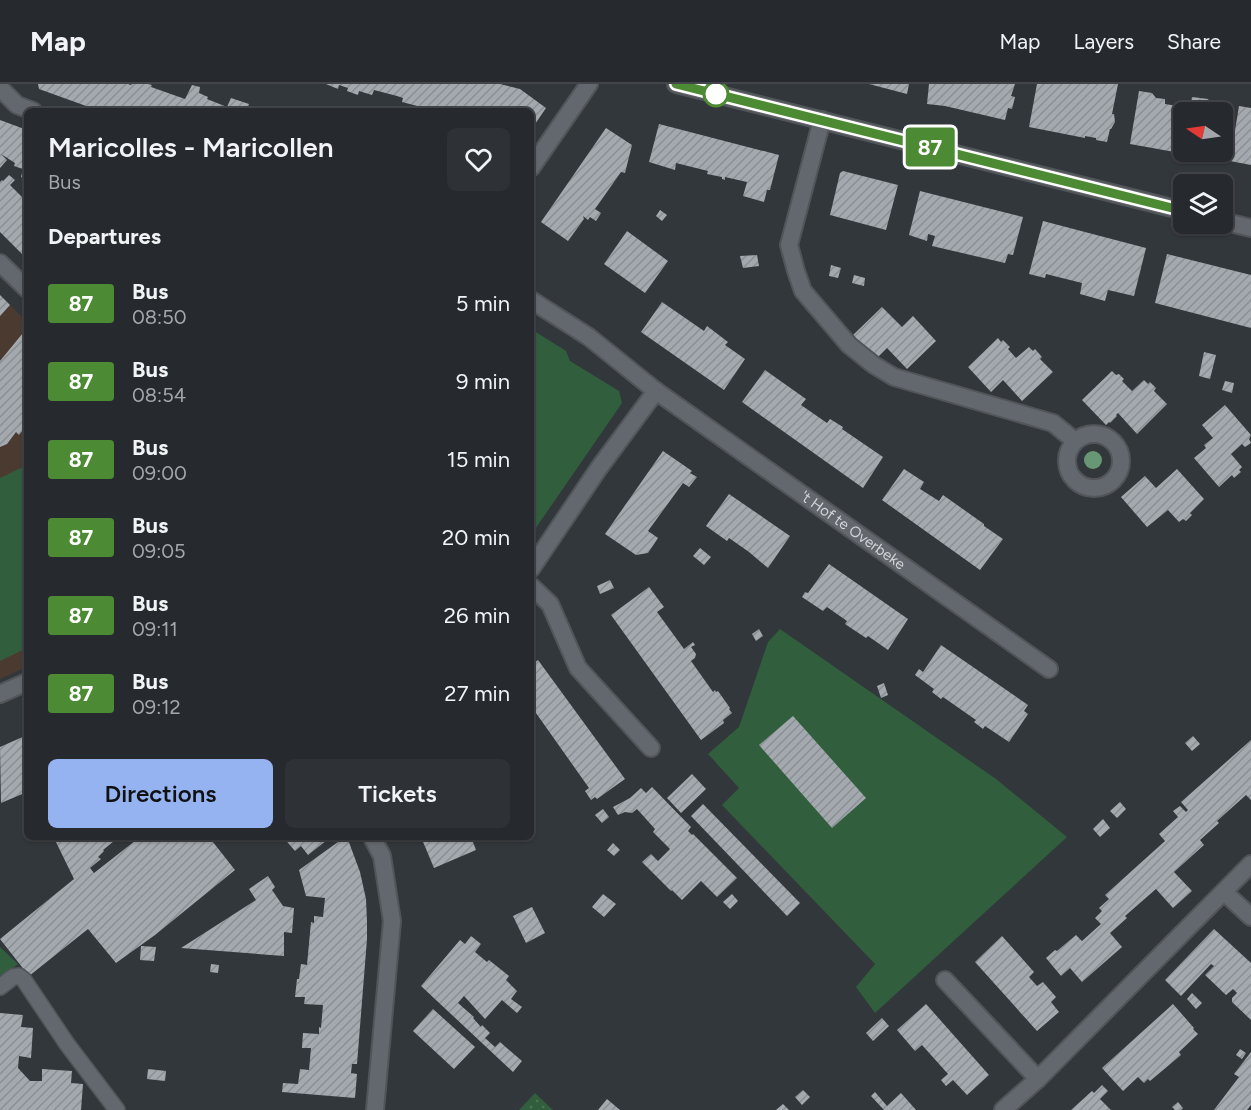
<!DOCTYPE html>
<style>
:root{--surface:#26292d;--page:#2e3135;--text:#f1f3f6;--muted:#a4a6aa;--line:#424549;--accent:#95b2f1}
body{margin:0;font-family:Figtree,sans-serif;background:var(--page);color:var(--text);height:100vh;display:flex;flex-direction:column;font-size:22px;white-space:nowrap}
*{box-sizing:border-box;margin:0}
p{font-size:20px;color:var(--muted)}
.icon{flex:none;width:33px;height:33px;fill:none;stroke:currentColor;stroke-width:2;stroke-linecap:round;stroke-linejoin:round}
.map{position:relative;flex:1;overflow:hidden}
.sheet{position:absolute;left:24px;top:24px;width:510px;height:732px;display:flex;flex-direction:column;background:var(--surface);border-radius:9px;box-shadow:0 2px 4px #0004,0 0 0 2px var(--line)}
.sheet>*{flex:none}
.badge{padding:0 12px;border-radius:4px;font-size:21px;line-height:39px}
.needle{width:39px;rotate:283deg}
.fabs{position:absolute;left:1173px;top:18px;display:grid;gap:12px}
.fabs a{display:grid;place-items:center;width:60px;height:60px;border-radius:9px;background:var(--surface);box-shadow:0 2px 4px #0004,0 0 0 2px var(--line);font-size:30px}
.map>.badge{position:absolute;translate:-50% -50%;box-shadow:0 0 0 3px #fff}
h2{padding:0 24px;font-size:22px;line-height:54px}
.round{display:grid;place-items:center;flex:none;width:63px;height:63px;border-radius:9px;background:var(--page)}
.headline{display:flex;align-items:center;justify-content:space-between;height:102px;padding:0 24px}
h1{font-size:28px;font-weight:600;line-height:45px}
.primary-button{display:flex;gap:12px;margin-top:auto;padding:12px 24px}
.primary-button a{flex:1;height:69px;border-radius:9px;background:var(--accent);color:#111;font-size:24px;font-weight:600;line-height:69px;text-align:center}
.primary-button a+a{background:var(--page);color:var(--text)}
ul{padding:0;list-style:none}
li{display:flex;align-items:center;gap:18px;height:78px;padding:0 24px}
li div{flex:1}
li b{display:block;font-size:22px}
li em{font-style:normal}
li .badge{min-width:66px;font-weight:700;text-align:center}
header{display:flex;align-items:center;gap:36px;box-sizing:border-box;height:84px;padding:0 30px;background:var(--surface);border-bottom:2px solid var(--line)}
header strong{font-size:28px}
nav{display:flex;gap:33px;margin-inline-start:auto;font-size:21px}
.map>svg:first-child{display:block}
.education{fill:#4b3a30}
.green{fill:#315e3c}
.garden{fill:url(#garden-dots)}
.building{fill:url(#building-hatch)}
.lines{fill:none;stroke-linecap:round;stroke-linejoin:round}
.service-casing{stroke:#515559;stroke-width:18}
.minor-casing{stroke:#515559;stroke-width:20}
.service{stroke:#63686e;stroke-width:15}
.minor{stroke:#63686e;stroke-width:16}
.tree{fill:#679775}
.line-casing{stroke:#fff;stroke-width:14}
.line{stroke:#4c8b33;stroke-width:9}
.stop-dot{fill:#fff;stroke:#4c8b33;stroke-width:3}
.labels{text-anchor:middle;stroke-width:6;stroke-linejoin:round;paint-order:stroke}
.street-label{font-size:15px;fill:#d1d4d7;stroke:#282d32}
</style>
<header>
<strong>Map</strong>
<nav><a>Map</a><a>Layers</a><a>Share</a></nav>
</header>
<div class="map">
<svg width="1251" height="1026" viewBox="0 0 1251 1026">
<defs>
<pattern id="garden-dots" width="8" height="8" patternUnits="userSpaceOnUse" patternTransform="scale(1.5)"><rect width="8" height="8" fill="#315e3c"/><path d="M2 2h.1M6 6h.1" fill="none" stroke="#4e7457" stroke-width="1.8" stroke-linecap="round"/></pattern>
<pattern id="building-hatch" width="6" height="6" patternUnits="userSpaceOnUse" patternTransform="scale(1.5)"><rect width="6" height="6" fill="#a3a9af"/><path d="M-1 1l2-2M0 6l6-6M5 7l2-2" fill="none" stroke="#8a8f93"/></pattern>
</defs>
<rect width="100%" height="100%" fill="#32373c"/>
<polygon class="education" points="0,211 27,238 27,583 0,595"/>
<g class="green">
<polygon points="531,245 566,267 570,277 619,307 622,319 531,451"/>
<polygon points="27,381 27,564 0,577 0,394"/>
<polygon points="780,545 996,695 1067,753 875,929 856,903 875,880 722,721 739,704 708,670 739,643 768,558"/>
<polygon points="0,863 18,880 0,894"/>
</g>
<polygon class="garden" points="535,1009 553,1026 519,1026"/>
<g class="building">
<polygon points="38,0 128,0 131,1 132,0 148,0 152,1 151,3 185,15 192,1 200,3 199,9 208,13 207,15 227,23 231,14 249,20 247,27 100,27 39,5"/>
<polygon points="326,0 500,0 520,5 546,24 531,46 531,27 511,27 509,25 500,27 489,25 488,27 477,26 477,27 428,27 429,25 402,18 403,14 397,12 374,6 372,11 359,7 358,11 347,7 348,4 339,1 338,5"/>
<polygon points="869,0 909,0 907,10"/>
<polygon points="929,0 1015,0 1011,12 1015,13 1012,25 1008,24 1005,36 945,22 927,20"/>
<polygon points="1037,0 1118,0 1112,30 1114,30 1115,38 1111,45 1110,45 1107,58 1096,56 1096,54 1085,52 1085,54 1029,43"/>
<polygon points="1139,7 1152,9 1156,14 1165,15 1165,20 1190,24 1192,13 1208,15 1213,22 1211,28 1184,28 1184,68 1209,68 1208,74 1130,60"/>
<polygon points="1239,22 1251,24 1251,81 1230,77"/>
<polygon points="0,36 27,46 27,96 21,93 23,85 14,82 15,79 1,70 7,76 0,84"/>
<polygon points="659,40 779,71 770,106 767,106 764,118 743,112 747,98 725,93 725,96 722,95 722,93 707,90 708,87 676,79 675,86 649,78"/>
<polygon points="606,44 632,61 625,89 621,88 595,125 601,129 596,137 590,133 588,136 583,132 584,135 568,157 541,138"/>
<polygon points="843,87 898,101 886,146 830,131 840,89"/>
<polygon points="9,91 15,96 10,101 27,118 27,175 0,148 0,98 2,96 3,97"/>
<polygon points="920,107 1023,133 1013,171 1008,170 1005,179 932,162 935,152 928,150 927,157 909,151"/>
<polygon points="660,126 667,131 662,137 656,132"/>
<polygon points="1043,137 1146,164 1134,212 1108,206 1105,217 1080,210 1082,199 1046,190 1045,194 1029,190"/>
<polygon points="627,147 668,177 645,209 604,180"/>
<polygon points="1167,170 1251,191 1251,244 1155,219"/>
<polygon points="757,171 759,182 743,184 740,172"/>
<polygon points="831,181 841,184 838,194 829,192"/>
<polygon points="854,191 865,194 864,202 852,199"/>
<polygon points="0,211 10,221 0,232"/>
<polygon points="662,218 704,247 707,242 728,258 725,261 745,275 724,306 641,248"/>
<polygon points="882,223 902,243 913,232 936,257 907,285 887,264 876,275 853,251"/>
<polygon points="27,244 27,341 19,351 16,348 7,360 0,363 0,277"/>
<polygon points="998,254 1001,258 1003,256 1010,263 1008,265 1016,274 1029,263 1033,267 1035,265 1042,273 1040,275 1053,288 1022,317 1003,296 991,308 968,283"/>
<polygon points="1204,268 1216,271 1210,295 1199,292"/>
<polygon points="765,286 806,315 801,321 827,339 830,335 843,343 842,345 883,373 863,404 742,318"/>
<polygon points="1112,287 1116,291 1119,290 1124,295 1122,297 1132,307 1144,296 1148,300 1150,298 1156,304 1154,307 1167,320 1137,350 1118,329 1116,331 1117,332 1110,339 1109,338 1106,341 1082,316"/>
<polygon points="1225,297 1234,299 1232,309 1222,306"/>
<polygon points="1225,321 1251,351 1249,355 1251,359 1245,363 1242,360 1231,370 1242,383 1239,386 1241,388 1234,394 1232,391 1219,403 1194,374 1206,364 1204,361 1213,354 1202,341"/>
<polygon points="663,367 692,387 690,389 697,393 689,403 683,399 648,447 658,454 648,469 636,471 605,450"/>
<polygon points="904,385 924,398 920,405 939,417 943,411 984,440 984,442 1003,455 980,486 882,416"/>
<polygon points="1177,385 1204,415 1190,429 1192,431 1186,437 1183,435 1179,438 1168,426 1147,443 1121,413 1145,392 1156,404"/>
<polygon points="729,410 790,452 768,484 749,468 729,454 727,457 706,442"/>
<polygon points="700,464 711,473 704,481 693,472"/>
<polygon points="829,480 908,535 888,566 868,552 866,554 845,540 847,537 827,523 823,527 802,513 805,508 808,509"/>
<polygon points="610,496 614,504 600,510 597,502"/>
<polygon points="649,503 664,523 657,528 684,565 693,558 695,561 691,563 696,570 695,574 691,577 713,608 715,606 716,608 718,607 730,624 729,625 732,629 723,636 724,639 701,656 611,531"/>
<polygon points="759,545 763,552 756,557 752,550"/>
<polygon points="941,561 1028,621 1024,627 1028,630 1009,658 985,642 983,645 974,638 976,636 943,613 941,615 932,608 934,605 915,591 919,585 923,588"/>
<polygon points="538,576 625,695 597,715 595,713 591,716 585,707 589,704 531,622 531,581"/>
<polygon points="884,599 888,611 881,614 877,602"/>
<polygon points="793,632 866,714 832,744 759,661"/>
<polygon points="27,651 27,708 1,719 0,663"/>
<polygon points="1193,652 1200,660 1192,667 1185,659"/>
<polygon points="1251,656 1251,716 1246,711 1217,737 1219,739 1200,756 1204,761 1174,788 1192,807 1173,824 1156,805 1125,832 1127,834 1110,849 1122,863 1082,898 1070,884 1061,892 1046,874 1055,866 1057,867 1076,851 1082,857 1101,840 1095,834 1102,827 1099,824 1109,815 1105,811 1165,757 1159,750 1178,733 1173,727 1180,722 1186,728 1188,726 1181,718"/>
<polygon points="692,690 706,705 681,729 667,714"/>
<polygon points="652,703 691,743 688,747 692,751 693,750 737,794 717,813 701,797 682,816 672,806 671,807 642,778 651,770 658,777 670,765 653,748 655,745 637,725 632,729 625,728 618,731 613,723 630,714 641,704 646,709"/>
<polygon points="1120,718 1126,725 1117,734 1110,727"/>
<polygon points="703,720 800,819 787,832 691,732"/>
<polygon points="603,725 609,733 602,739 595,731"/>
<polygon points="1103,735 1110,744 1100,753 1093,745"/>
<polygon points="59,753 119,753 103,766 104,767 98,773 101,775 90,784 94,789 140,753 209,753 235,786 155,851 116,879 88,845 29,892 0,855 74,795 55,756"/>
<polygon points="283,753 331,753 308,771 301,762 295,767"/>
<polygon points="345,753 347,753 360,788 366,815 367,838 367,855 357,980 352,980 351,989 357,990 355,1014 282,1008 283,999 298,1000 300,985 309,986 311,964 302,964 303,949 319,950 319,943 321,944 323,921 304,920 305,913 295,913 297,895 299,895 301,880 307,881 311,838 314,839 314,832 323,833 325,814 306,812 299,786"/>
<polygon points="421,753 471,753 476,766 434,784"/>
<polygon points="613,759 620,766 614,772 607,766"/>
<polygon points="268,792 275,803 272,806 283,822 294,824 292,849 284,848 284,872 181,864 256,816 249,805"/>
<polygon points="603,810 616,820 604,833 592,823"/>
<polygon points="732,810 738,817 730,825 723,818"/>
<polygon points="532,823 545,849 526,859 513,832"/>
<polygon points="1214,845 1251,879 1251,936 1232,918 1232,914 1237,909 1233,905 1226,911 1205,891 1214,882 1211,880 1181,912 1165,896"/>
<polygon points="471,852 481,860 475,868 487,878 489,876 509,892 506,896 517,907 511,915 522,923 517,929 502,916 485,935 464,912 458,919 474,933 473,934 481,943 482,941 490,949 485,954 495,963 500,958 522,977 513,988 421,902 460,856 465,860"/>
<polygon points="1002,852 1034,888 1029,893 1037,902 1043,898 1056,913 1051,918 1059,928 1037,947 975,878"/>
<polygon points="141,862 156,863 154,877 140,876"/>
<polygon points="211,880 219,881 218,889 210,888"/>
<polygon points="1192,909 1202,919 1196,925 1187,915"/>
<polygon points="926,920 989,991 967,1011 953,996 946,1002 941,996 948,990 922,961 915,967 897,946"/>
<polygon points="1173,920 1194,944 1193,945 1198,950 1179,968 1181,971 1150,997 1148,995 1144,999 1138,993 1123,1007 1102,984"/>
<polygon points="433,925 475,963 454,985 413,947"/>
<polygon points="0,929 23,931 21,943 33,944 31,974 19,972 18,984 30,997 42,997 42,985 72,987 71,999 83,1000 81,1026 0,1026"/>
<polygon points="882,934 889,942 873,957 866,949"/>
<polygon points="1240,965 1246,969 1242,975 1236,971"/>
<polygon points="1251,968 1251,1021 1247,1026 1214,1026 1239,993 1234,990"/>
<polygon points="148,985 166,987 165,997 147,995"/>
<polygon points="1102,1001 1108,1007 1100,1015 1111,1026 1071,1026 1092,1007 1094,1009"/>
<polygon points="803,1006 810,1013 802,1021 795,1013"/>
<polygon points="875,1008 887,1022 901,1009 916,1026 884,1026 871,1012"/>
<polygon points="607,1015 620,1026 598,1026"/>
<polygon points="1178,1018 1183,1024 1181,1026 1175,1026 1172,1023"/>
<polygon points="783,1020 789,1026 776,1026"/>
</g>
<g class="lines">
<defs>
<polyline id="service" points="0,903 13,893 19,892 24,896 67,960 117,1026"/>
<g id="minor">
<polyline points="676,0 1184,127"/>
<polyline points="0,4 17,21 33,27"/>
<polyline points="822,36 789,161 796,187 803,207 849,261 874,281 894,293 1053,339 1075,357"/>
<polyline points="531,84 589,0"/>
<polyline points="1222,137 1251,144"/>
<polyline points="0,179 27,205"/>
<path id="s1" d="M531,216l58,37 67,54 393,278"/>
<circle cx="1094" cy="377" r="27"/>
<polyline points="531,485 599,384 656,307"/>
<polyline points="531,502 550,520 578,584 651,664"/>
<polyline points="0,610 27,598"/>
<polyline points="372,753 382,772 392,837 375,1026"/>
<polyline points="1224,808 1251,833"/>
<polyline points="945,896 1038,995"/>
<polyline points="1003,1026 1038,995 1251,780"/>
</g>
</defs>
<use href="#service" class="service-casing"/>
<use href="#minor" class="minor-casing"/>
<use href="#service" class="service"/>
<use href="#minor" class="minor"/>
</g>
<circle class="tree" cx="1093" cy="376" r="9"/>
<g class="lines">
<defs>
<polyline id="line" points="676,0 1184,127"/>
</defs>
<use href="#line" class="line-casing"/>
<use href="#line" class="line"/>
</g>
<circle class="stop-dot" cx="716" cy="10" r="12"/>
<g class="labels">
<g class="street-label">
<text dy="5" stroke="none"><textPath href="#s1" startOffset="396">'t Hof te Overbeke</textPath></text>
</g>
</g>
</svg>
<div class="fabs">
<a><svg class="needle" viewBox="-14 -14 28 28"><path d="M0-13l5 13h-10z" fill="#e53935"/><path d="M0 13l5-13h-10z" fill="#a4a6aa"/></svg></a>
<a><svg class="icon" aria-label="layers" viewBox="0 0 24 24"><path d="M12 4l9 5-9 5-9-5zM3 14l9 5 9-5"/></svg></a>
</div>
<b class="badge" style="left:930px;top:63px;background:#4c8b33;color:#fff">87</b>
<section class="sheet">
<div class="headline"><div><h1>Maricolles - Maricollen</h1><p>Bus</p></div><a class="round"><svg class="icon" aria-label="heart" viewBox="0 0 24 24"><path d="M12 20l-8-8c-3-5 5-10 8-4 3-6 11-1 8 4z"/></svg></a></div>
<h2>Departures</h2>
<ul>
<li><span class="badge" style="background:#4c8b33;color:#fff">87</span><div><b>Bus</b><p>08:50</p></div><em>5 min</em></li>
<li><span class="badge" style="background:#4c8b33;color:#fff">87</span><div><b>Bus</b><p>08:54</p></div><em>9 min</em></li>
<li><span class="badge" style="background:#4c8b33;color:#fff">87</span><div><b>Bus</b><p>09:00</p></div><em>15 min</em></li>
<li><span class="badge" style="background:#4c8b33;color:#fff">87</span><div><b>Bus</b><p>09:05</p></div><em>20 min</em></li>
<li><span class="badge" style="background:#4c8b33;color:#fff">87</span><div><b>Bus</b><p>09:11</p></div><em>26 min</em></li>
<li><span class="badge" style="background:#4c8b33;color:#fff">87</span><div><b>Bus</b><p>09:12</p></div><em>27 min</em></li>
</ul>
<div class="primary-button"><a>Directions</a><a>Tickets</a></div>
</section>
</div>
